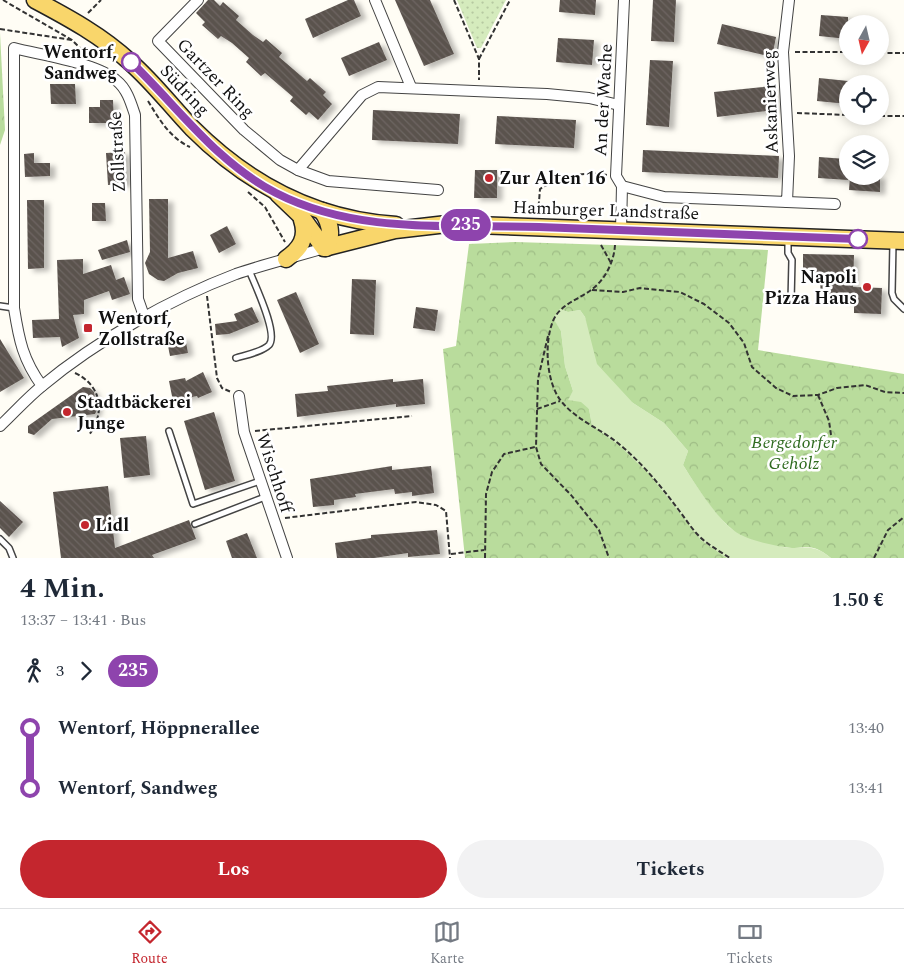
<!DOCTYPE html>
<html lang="de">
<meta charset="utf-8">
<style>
:root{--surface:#fff;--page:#f2f2f3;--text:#1f2937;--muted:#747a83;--line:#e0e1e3;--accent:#c4262e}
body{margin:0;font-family:Spectral,serif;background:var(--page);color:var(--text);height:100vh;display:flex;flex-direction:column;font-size:19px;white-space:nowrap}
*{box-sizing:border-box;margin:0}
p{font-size:16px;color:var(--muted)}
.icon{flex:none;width:28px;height:28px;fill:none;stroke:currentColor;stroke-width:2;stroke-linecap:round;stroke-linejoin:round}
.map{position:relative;height:558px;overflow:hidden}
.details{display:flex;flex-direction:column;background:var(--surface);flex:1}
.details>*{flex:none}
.badge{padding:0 10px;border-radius:16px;font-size:18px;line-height:32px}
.needle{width:32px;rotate:188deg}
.tools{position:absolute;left:839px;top:15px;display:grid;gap:10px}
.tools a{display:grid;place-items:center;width:50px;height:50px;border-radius:50%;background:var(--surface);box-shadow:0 2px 12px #0003;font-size:25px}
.map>.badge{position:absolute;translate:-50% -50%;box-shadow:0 0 0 2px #fff}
.legs{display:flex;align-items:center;gap:8px;height:55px;padding:0 20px;font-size:16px}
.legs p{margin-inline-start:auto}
.headline{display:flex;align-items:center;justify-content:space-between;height:85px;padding:0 20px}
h1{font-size:28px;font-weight:700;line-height:38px}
.primary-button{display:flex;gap:10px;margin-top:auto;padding:10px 20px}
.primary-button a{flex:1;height:58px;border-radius:30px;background:var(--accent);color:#fff;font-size:20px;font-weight:700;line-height:58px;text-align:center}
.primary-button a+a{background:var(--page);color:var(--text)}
ul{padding:0 20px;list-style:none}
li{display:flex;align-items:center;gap:18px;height:60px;font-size:19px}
li i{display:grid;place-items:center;width:8px;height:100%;margin:0 6px;background:currentColor}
li i::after{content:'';width:12px;height:12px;margin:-6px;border:4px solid;border-radius:50%;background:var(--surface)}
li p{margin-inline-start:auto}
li:first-child i{background:linear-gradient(#0000 50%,currentColor 0)}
li:last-child i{background:linear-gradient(currentColor 50%,#0000 0)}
.dock{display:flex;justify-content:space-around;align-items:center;height:70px;border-top:1px solid var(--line);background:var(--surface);font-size:14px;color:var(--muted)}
.dock a{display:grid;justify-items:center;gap:2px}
.dock .active{color:var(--accent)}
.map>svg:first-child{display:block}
.grass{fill:#d5ebbd}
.forest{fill:url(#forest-crowns)}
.park{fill:url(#park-dots)}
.building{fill:url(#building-back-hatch);filter:url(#shadow)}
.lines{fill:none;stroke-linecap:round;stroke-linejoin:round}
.service-casing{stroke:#444;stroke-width:8}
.minor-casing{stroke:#444;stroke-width:12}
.primary-casing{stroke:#222;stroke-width:19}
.path{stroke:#333;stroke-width:2;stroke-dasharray:5 2.5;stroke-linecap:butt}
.service{stroke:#fff;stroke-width:5}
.minor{stroke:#fff;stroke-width:10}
.primary{stroke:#f9d66b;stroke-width:16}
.line-1-casing{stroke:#fff;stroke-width:11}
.line-1{stroke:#8e44ad;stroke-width:8}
.stop-1-dot{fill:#fff;stroke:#8e44ad;stroke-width:2.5}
.poi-dot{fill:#c4262e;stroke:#fff;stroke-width:2}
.labels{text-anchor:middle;stroke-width:5;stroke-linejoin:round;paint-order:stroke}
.stop-label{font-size:18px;font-weight:bold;fill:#111;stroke:#fff;text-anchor:end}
.street-label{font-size:18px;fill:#111;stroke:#fff}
.poi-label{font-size:18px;font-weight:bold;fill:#111;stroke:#fff;text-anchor:start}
.park-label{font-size:18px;font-style:italic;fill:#2f6b1f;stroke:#fff}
</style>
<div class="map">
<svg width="904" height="558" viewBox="0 0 904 558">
<defs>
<pattern id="forest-crowns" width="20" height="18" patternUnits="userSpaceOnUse" patternTransform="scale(1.25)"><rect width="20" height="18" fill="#b9dc9c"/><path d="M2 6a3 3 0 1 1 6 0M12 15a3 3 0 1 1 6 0" fill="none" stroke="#9ebc85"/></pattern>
<pattern id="park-dots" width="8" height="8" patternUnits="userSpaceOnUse" patternTransform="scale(1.25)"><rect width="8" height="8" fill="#d5ebbd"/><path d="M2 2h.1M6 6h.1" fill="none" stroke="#b6c8a1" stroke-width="1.8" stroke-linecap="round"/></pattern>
<pattern id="building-back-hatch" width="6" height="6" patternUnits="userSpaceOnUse" patternTransform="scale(1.25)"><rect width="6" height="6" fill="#5a524d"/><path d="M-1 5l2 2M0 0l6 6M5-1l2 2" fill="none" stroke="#6d6662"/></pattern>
<filter id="shadow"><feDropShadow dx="5.5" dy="3" stdDeviation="2.5" flood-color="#0004"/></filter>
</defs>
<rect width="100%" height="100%" fill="#fffdf5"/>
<path class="grass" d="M560,309l8,3 12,-2 5,7 4,11 44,75 31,20 24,28 -5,14c10,16 35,54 50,65 5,3 48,17 55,18 20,1 25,-5 43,10h-104l-26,-18 -51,-65 -30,-29 -28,-21 -3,-16 -22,-9 6,-9 -8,-25 -4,-35 -9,-13z"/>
<g class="forest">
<polygon points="0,33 5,130 0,145"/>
<path d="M515,242l253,8 -10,100 146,24v184h-73c-22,-18 -25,-7 -47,-11 -16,-3 -38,-7 -51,-17 -18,-14 -38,-46 -50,-65l5,-14 -24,-28 -31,-20 -36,-39 -12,-47 -5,-7 -12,2 -8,-3 -7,9 8,13 4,35 8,25 -5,9 13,2 8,7 3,16 28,21 30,29 51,65 26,18h-262l-22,-209 13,-3 13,-102z"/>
</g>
<polygon class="park" points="457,0 506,0 481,48 477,48"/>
<g class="building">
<polygon points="208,0 214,0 220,6 223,2 239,16 236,20 253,35 263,42 266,39 282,53 279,57 307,81 310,78 326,92 323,95 332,104 318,120 309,112 306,115 290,101 293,97 265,73 261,76 246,62 249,58 232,43 221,36 218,39 202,25 205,22 196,13"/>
<polygon points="348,0 354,0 361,16 313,38 305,19"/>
<polygon points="395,0 430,0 454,54 424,66"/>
<polygon points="560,0 596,0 595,15 559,12"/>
<polygon points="653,0 676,0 674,42 651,41"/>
<polygon points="821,15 848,17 848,39 819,36"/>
<polygon points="722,24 776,37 772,57 717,44"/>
<polygon points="558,38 594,40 592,65 556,62"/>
<polygon points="379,42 387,60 349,76 341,58"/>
<polygon points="650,60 673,61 669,127 646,125"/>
<polygon points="819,78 848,81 848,104 817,101"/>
<polygon points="50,84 75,84 76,104 51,104"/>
<polygon points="772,86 775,110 717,117 714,92"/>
<polygon points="100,100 113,100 114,123 89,123 89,107 100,107"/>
<polygon points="373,110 460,114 458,144 372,140"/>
<polygon points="497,116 576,120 574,148 495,144"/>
<polygon points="643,150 779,156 778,178 642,172"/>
<polygon points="125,152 126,184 108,185 106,153"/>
<polygon points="34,153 34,163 50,163 50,176 25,177 24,154"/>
<polygon points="819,157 846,159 848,180 818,178"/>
<polygon points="475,170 497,170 497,198 474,198"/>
<polygon points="850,176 880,176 880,192 849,190"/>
<polygon points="149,199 168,199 168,258 193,251 198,268 178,273 164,281 158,280 149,274 145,263 150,252"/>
<polygon points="27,200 44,200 44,268 28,269"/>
<polygon points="92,203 105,203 106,221 92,221"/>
<polygon points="227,226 236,244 219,253 210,235"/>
<polygon points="127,240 130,252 102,260 98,250"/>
<polygon points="803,254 854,255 853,287 882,288 881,314 854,313 854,301 843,301 843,297 820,296 821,272 803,271"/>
<polygon points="83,259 83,274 111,265 116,280 124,277 130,294 112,300 109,291 84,300 84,314 73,315 79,338 62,347 60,337 33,338 32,320 59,319 57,260"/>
<polygon points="352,279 376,280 374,335 350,334"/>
<polygon points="296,292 319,344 300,353 277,300"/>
<polygon points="252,307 259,322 229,334 216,335 215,324 237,321 234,314"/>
<polygon points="416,307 438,310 435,331 413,328"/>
<polygon points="185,337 188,353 170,356 167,341"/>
<polygon points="0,339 24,378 0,392"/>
<polygon points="203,372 212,392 198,398 197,396 173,401 169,381 185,378 186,381"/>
<polygon points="393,379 393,382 423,379 425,404 396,407 396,404 297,417 295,394 328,391 327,386"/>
<polygon points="83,387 90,388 94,392 97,410 95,414 52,419 34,435 28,433 28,426"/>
<polygon points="214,412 235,481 205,490 184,421"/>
<polygon points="146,436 150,475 124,478 120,438"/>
<polygon points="392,466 392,470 431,466 434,493 412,496 412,492 395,494 394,489 355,494 356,497 334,500 334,505 313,507 310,479"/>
<polygon points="108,486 115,548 189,520 196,539 152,555 154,558 61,558 53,492"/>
<polygon points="0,501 23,522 9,537 0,528"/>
<polygon points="437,530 440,554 408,557 408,553 374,558 337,558 335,543 371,538 371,535"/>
<polygon points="247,533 257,558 232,558 226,541"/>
</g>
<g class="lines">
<defs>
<g id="service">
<polyline points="788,239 788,253 792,260 791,301"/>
<polyline points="893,243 892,293 894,299 904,309"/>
<polyline points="0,306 14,308"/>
<path d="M236,358c10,-3 26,-6 33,-13 10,-11 -15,-62 -20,-75"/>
<polyline points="169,431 193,504 260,481"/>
<polyline points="195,524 265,497"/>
<polyline points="0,539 9,548 13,558"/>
</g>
<g id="minor">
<polyline points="198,0 158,41 244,130 280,160 298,170 328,181 438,190"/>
<polyline points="375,0 411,87"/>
<polyline points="298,170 362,95 378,87 547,94 589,98 619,105"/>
<polyline points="622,186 664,197 787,202 789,156 783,52 789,0"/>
<polyline points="787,202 835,204"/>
<polyline points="621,230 622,186 616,176 624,0"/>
<path d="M42,386c-19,-26 -23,-46 -28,-78v-260c26,7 84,15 103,33 10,8 14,22 18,34l3,184 7,20"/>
<polyline points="239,396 244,432 287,558"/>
<path d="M0,426c14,-13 27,-28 42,-40 54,-45 128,-87 194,-112 29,-10 59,-17 88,-26"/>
</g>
<g id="primary">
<path d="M35,0c34,18 67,36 95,62 23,20 41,44 62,66 56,56 124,92 204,97"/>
<polyline points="278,194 301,216 324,248 395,230 447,224 904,241"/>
<path d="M322,211c8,11 11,24 4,37"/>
<path d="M286,259c14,-10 22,-21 16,-39"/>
</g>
</defs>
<use href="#service" class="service-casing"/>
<use href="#minor" class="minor-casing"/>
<use href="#primary" class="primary-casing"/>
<g class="path">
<polyline points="3,0 72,40 85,53"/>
<polyline points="454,0 479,59 479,80"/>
<polyline points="88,13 101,0"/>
<polyline points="0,29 72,40 73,38"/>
<polyline points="795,52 848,52"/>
<polyline points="880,53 904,53"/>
<polyline points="479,59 510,0"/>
<path d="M148,101c11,18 22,37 42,46"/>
<polyline points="187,101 195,94"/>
<polyline points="797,113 848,115"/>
<polyline points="880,116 904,116"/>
<polyline points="248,192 265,207 285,242"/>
<path d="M538,214l2,-25c20,-13 43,-18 67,-14"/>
<polyline points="601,245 611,263"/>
<path d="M615,245c-1,17 -10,35 -24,45 -13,10 -31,14 -38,31 -9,22 -7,61 8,80 15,19 40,28 58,43 23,19 41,41 59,65 7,9 13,19 21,27 8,8 20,15 31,22"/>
<polyline points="592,290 623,292 640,288 680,292 704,304 729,323 744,343 752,367 776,388 793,396 818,395 837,388 865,385 885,392 904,393"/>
<polyline points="207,296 217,378 222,388 231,392"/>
<polyline points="548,336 538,379 536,447 541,464 571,495 599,530 609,558"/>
<path d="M75,373c26,12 31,39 14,62"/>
<polyline points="818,395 829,421 831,435"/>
<polyline points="537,409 560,401"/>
<polyline points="255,431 412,416"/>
<polyline points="285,518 416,502 436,505 446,511 450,558"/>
<polyline points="451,554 484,550"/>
<polyline points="485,558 486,494 492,472 504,454 535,447"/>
<polyline points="874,558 888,530 904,517"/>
</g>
<use href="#service" class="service"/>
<use href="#minor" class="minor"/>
<use href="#primary" class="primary"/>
</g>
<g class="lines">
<defs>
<path id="line-1" d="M131,62c47,45 85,100 145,131 82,42 174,31 263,34 106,4 212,8 319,12"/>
</defs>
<use href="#line-1" class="line-1-casing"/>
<use href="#line-1" class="line-1"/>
</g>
<g class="stop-1-dot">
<circle cx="131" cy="62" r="9"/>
<circle cx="858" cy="239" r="9"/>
</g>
<g class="poi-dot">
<circle cx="489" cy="178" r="5"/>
<circle cx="867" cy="287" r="5"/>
<rect x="83" y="323" width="10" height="10" rx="2.5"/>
<circle cx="67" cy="412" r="5"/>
<circle cx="85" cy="525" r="5"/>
</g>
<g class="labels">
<g class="stop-label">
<text x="117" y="58">Wentorf,<tspan x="117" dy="21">Sandweg</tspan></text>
</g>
<g class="street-label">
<text transform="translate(216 78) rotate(46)" y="6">Gartzer Ring</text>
<text transform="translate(185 90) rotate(47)" y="6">Südring</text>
<text transform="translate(603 100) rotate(-87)" y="6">An der Wache</text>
<text transform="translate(770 102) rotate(-92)" y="6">Askanierweg</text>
<text transform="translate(117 152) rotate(-93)" y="6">Zollstraße</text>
<text transform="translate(606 210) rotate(2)" y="6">Hamburger Landstraße</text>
<text transform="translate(275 473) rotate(72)" y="6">Wischhoff</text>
</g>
<g class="poi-label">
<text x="499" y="184">Zur Alten 16</text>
<text x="857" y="283" text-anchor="end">Napoli<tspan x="857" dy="21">Pizza Haus</tspan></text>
<text x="98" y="324">Wentorf,<tspan x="98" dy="21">Zollstraße</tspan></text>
<text x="77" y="408">Stadtbäckerei<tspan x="77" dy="21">Junge</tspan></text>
<text x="95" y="531">Lidl</text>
</g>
<g class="park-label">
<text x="794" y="448">Bergedorfer<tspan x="794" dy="21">Gehölz</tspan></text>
</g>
</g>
</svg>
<div class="tools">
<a><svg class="needle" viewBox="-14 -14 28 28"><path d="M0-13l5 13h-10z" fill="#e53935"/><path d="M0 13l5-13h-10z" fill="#747a83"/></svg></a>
<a><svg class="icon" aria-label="locate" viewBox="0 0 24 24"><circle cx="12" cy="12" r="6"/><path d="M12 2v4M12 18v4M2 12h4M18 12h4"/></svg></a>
<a><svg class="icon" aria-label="layers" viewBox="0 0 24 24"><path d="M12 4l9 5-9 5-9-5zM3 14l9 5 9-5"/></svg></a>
</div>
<b class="badge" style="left:466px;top:225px;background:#8e44ad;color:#fff">235</b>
</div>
<section class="details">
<div class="headline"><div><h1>4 Min.</h1><p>13:37 – 13:41 · Bus</p></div><b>1.50 €</b></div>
<div class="legs"><svg class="icon" aria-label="walk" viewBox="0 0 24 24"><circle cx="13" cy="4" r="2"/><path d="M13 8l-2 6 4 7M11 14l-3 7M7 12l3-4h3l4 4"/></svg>3<svg class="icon" aria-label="forward" viewBox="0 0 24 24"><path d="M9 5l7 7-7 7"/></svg><b class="badge" style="background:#8e44ad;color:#fff">235</b></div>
<ul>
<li><i style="color:#8e44ad"></i><b>Wentorf, Höppnerallee</b><p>13:40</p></li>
<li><i style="color:#8e44ad"></i><b>Wentorf, Sandweg</b><p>13:41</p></li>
</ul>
<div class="primary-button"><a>Los</a><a>Tickets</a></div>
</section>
<nav class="dock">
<a class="active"><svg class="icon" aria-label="directions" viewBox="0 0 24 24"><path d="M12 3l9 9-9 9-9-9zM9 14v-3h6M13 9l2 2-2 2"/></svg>Route</a>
<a><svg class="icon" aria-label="map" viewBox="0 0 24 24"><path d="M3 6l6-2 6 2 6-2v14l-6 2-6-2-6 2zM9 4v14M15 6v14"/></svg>Karte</a>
<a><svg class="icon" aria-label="tickets" viewBox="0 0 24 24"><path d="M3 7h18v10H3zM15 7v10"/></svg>Tickets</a>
</nav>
